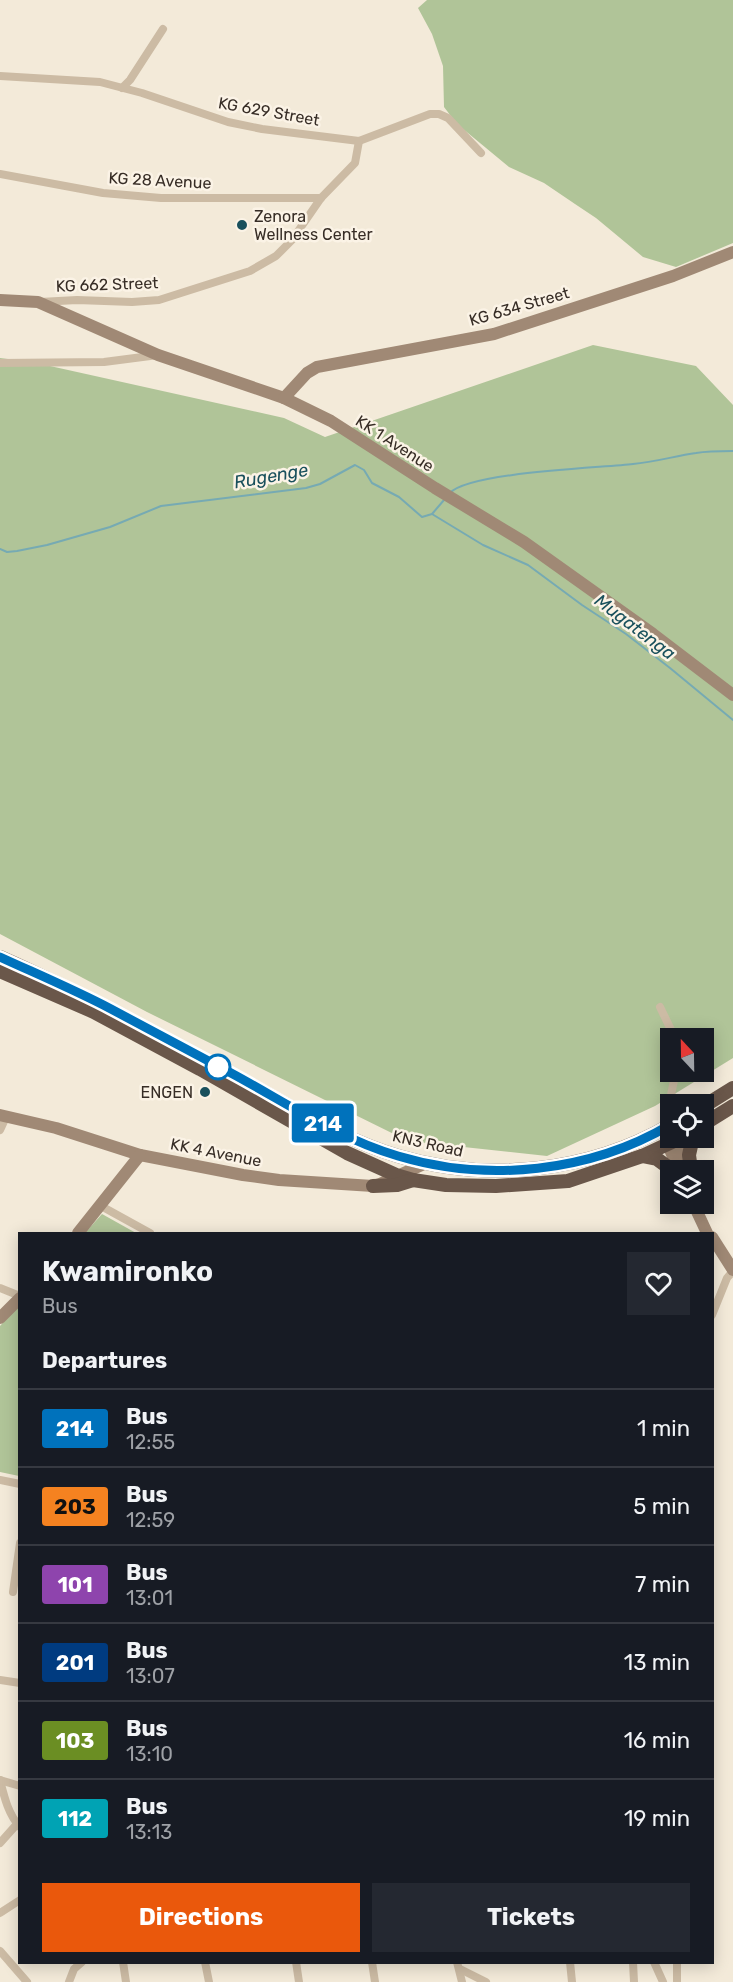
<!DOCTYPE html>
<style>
:root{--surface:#171b24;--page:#242831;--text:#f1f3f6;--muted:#9ea1a6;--line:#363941;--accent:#ea580c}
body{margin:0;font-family:Rubik,sans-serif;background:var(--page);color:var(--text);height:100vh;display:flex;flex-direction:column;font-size:22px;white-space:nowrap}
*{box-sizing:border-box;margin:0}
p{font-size:20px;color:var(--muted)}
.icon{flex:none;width:33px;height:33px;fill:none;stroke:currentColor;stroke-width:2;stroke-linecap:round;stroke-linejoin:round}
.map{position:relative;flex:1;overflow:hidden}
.details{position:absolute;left:18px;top:1232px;width:696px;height:732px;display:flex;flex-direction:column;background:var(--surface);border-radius:0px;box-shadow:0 3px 15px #0003}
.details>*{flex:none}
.badge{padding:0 12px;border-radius:4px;font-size:21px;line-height:39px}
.needle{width:39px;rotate:338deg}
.tools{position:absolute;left:660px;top:1028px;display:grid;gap:12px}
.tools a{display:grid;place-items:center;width:54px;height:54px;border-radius:0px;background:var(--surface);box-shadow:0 3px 15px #0003;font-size:30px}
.map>.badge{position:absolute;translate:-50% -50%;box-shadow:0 0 0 3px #fff}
h2{padding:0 24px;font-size:22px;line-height:54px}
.round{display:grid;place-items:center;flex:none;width:63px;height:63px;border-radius:0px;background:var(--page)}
.headline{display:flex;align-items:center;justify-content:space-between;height:102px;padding:0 24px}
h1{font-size:28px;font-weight:700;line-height:45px}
.button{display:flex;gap:12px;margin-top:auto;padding:12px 24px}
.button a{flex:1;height:69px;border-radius:0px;background:var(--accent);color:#fff;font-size:24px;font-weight:700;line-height:69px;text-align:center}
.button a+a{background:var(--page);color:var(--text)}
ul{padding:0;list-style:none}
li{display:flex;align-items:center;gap:18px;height:78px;padding:0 24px;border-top:2px solid var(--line)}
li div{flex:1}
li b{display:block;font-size:22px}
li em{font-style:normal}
li .badge{min-width:66px;font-weight:700;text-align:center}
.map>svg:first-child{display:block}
.green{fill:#b0c498;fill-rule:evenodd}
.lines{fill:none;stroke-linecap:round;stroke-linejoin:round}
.stream{stroke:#76aab3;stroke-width:2}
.minor{stroke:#ccbba4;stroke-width:8}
.secondary{stroke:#a08975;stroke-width:12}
.trunk{stroke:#6a574a;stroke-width:14}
.line-casing{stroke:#fff;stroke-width:14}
.line{stroke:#0072bc;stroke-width:9}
.poi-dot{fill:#19505c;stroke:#fbf3e6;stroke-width:2}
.stop-dot{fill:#fff;stroke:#0072bc;stroke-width:3}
.labels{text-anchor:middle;stroke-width:5;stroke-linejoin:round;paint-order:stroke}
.street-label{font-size:16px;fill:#372d26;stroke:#fbf3e6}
.poi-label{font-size:16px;fill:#372d26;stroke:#fbf3e6;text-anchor:start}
.water-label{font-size:18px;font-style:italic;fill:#19505c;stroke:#fbf3e6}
</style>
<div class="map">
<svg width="733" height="1982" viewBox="0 0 733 1982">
<rect width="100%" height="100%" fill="#f3ead9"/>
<g class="green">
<polygon points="427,0 733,0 733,243 676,267 643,257 596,218 575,204 544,183 509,167 457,124 444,107 443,66 432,34 418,8"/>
<path d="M593,345l103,21 37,39v653l-78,48 -108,50 -139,-15 -261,-129 -147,-78v-576l32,4 252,56 41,19zM670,1038h34v33h-34z"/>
<polygon points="102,1214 136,1233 85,1233"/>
<polygon points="19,1304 19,1476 0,1472 0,1326"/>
</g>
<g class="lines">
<g class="stream">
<path d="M450,493c20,-21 150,-25 183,-29 22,-2 42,-8 63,-11 12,-2 25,-2 37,-2"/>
<polyline points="432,514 483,545 528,565 582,605 626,634 670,668 733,720"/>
<polyline points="0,549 7,552 17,551 47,545 110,527 161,506 306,488 320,484 355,465 364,470 372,483 399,497 422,517 432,514 444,500"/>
</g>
<g class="minor">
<polyline points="0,76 100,82 142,93 228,122 262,129 359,141 430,114 439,114 448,118 481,153"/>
<polyline points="122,88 130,80 163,29"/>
<polyline points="0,174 103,193 161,198 321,198"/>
<polyline points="40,302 77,300 132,302 159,300 250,271 276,256 292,240 321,198 355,163 359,141"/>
<polyline points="0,363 104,362 158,355"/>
<polyline points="660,1007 675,1038"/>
<polyline points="664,1128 676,1071"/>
<polyline points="0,1130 6,1117"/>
<polyline points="101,1206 150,1233"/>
<polyline points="0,1288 20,1296"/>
<polyline points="712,1315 727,1278 733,1271"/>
<polyline points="0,1480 20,1484"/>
<polyline points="13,1592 20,1543"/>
<polyline points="0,1680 20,1683"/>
<path d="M0,1780c4,16 8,34 20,47"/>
<polyline points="0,1780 20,1786"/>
<polyline points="0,1843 17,1824"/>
<polyline points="0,1913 20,1900"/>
<polyline points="0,1951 27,1982"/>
<polyline points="123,1962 126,1982"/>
<polyline points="205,1962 209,1982"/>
<polyline points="296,1962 299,1982"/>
<polyline points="372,1962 375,1982"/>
<polyline points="457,1962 462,1982"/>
<polyline points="570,1962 572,1982"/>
<polyline points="633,1962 634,1982"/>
<polyline points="654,1962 663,1982"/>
<polyline points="460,1969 486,1982"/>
<polyline points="69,1982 74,1969 82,1962"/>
<polyline points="677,1982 677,1962"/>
</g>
<g class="secondary">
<polyline points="0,300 38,302 158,355 284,398 331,421 435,488 524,542 653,634 733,695"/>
<polyline points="284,398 307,373 317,367 494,334 673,276 733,252"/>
<polyline points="0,1115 56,1128 140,1155 243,1175 279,1180 373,1186 380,1184 426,1163"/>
<polyline points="664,1128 668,1145 679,1170"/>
<polyline points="677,1137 689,1169"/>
<polyline points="693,1203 707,1233"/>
<polyline points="78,1233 140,1155"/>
<polyline points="712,1237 733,1270"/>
<polyline points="0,1318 20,1298"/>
</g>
<g class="trunk">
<path d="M0,957c79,35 155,76 231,117 54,28 108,65 167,82 90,27 191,16 272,-31"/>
<polyline points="0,971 94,1012 200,1069 347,1153 396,1175 413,1180 446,1185 496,1186 568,1181 642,1156 683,1137"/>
<polyline points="704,1106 733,1088"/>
<polyline points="704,1124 733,1106"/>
<polyline points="642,1156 657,1159 672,1170"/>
<polyline points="691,1170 689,1155 693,1137"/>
<polyline points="373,1186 397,1185 413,1180"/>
</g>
</g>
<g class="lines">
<defs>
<path id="line" d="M0,957c37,17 75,33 111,52 40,21 80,43 120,64 54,29 108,66 167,83 90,27 192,16 272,-31"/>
</defs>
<use href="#line" class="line-casing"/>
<use href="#line" class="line"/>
</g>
<g class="poi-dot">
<circle cx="242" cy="225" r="6"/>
<circle cx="205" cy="1092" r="6"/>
</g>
<circle class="stop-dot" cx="218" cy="1067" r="12"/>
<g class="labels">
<g class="street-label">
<text transform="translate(269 111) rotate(10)" y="6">KG 629 Street</text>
<text transform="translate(160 180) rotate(3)" y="6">KG 28 Avenue</text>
<text transform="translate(107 284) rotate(-2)" y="6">KG 662 Street</text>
<text transform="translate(519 306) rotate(-16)" y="6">KG 634 Street</text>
<text transform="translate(395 443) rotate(33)" y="6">KK 1 Avenue</text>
<text transform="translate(428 1143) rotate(13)" y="6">KN3 Road</text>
<text transform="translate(216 1152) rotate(11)" y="6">KK 4 Avenue</text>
</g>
<g class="poi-label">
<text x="254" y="222">Zenora<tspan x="254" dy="18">Wellness Center</tspan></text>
<text x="193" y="1098" text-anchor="end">ENGEN</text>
</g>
<g class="water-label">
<text transform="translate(271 476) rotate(-10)" y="6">Rugenge</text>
<text transform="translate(635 627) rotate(37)" y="6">Mugatenga</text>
</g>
</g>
</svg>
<div class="tools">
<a><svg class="needle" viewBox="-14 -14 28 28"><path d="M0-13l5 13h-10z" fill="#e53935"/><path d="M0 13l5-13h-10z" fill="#9ea1a6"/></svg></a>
<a><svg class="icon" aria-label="locate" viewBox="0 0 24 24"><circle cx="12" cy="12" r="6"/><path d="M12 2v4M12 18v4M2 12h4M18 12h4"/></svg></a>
<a><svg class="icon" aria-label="layers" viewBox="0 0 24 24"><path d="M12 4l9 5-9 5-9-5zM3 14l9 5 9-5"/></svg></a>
</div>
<b class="badge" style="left:323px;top:1123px;background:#0072bc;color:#fff">214</b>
<section class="details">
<div class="headline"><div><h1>Kwamironko</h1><p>Bus</p></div><a class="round"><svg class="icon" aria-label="heart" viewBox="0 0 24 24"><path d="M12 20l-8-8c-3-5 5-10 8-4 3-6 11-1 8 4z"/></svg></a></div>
<h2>Departures</h2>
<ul>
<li><span class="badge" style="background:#0072bc;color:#fff">214</span><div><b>Bus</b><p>12:55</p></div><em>1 min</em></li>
<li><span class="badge" style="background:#f58220;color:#111">203</span><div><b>Bus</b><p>12:59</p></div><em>5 min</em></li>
<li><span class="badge" style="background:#8e44ad;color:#fff">101</span><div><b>Bus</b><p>13:01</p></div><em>7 min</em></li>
<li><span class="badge" style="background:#003b80;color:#fff">201</span><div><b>Bus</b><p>13:07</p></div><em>13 min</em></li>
<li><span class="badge" style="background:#6b8e23;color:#fff">103</span><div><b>Bus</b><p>13:10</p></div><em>16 min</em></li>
<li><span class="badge" style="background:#00a3b4;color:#fff">112</span><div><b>Bus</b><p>13:13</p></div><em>19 min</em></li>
</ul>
<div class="button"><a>Directions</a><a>Tickets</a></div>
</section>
</div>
